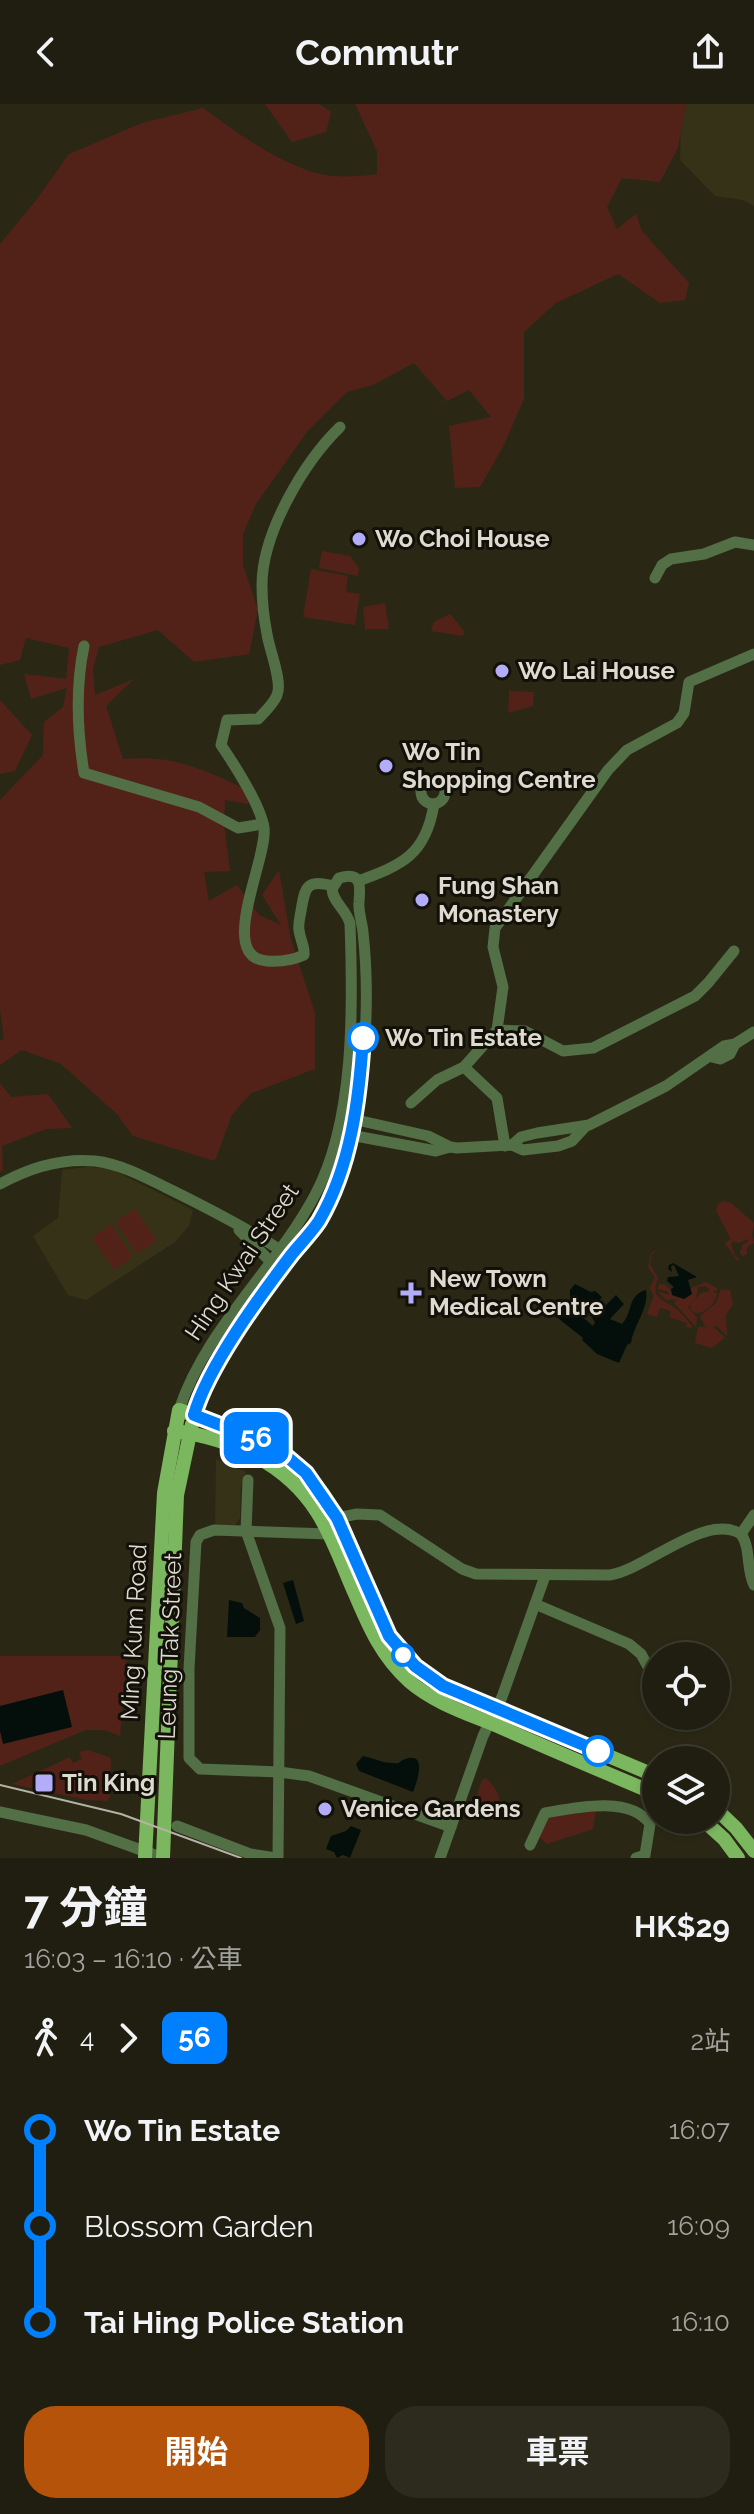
<!DOCTYPE html>
<html lang="zh-TW">
<meta charset="utf-8">
<style>
:root{--surface:#201e10;--page:#2d2b1e;--text:#f1f3f6;--muted:#a2a29f;--line:#3d3c30;--accent:#b45309}
body{margin:0;font-family:Raleway,"Noto Sans TC",sans-serif;background:var(--page);color:var(--text);height:100vh;display:flex;flex-direction:column;font-size:30px;white-space:nowrap}
*{box-sizing:border-box;margin:0}
p{font-size:26px;color:var(--muted)}
.icon{flex:none;width:44px;height:44px;fill:none;stroke:currentColor;stroke-width:2;stroke-linecap:round;stroke-linejoin:round}
.map{position:relative;height:1754px;overflow:hidden}
.drawer{display:flex;flex-direction:column;background:var(--surface);flex:1}
.drawer>*{flex:none}
.badge{padding:0 16px;border-radius:12px;font-size:28px;line-height:52px}
.buttons{position:absolute;left:642px;top:1538px;display:grid;gap:16px}
.buttons a{display:grid;place-items:center;width:88px;height:88px;border-radius:50%;background:var(--surface);box-shadow:0 2px 6px #0004,0 0 0 2px var(--line);font-size:40px}
.map>.badge{position:absolute;translate:-50% -50%;box-shadow:0 0 0 4px #fff}
.legs{display:flex;align-items:center;gap:12px;height:88px;padding:0 24px;font-size:26px}
.legs p{margin-inline-start:auto}
.head{display:flex;align-items:center;justify-content:space-between;height:136px;padding:0 24px}
h1{font-size:44px;font-weight:700;line-height:60px}
.button{display:flex;gap:16px;margin-top:auto;padding:16px 24px}
.button a{flex:1;height:92px;border-radius:32px;background:var(--accent);color:#fff;font-size:32px;font-weight:700;line-height:92px;text-align:center}
.button a+a{background:var(--page);color:var(--text)}
ul{padding:0 24px;list-style:none}
li{display:flex;align-items:center;gap:28px;height:96px;font-size:30px}
li i{display:grid;place-items:center;width:12px;height:100%;margin:0 10px;background:currentColor}
li i::after{content:'';width:20px;height:20px;margin:-10px;border:6px solid;border-radius:50%;background:var(--surface)}
li p{margin-inline-start:auto}
li:first-child i{background:linear-gradient(#0000 50%,currentColor 0)}
li:last-child i{background:linear-gradient(currentColor 50%,#0000 0)}
header{display:flex;justify-content:space-between;align-items:center;height:104px;padding:0 24px;background:var(--surface);font-size:36px;font-weight:700}
.map>svg:first-child{display:block}
.built{fill:#353217}
.green{fill:#522219}
.water{fill:#040f0b}
.lines{fill:none;stroke-linecap:round;stroke-linejoin:round}
.minor{stroke:#526f45;stroke-width:11}
.major{stroke:#7bb75e;stroke-width:14}
.tram{stroke:#b4b2a5;stroke-width:2}
.line-1-casing{stroke:#fff;stroke-width:18}
.line-1{stroke:#0080ff;stroke-width:12}
.poi-dot{fill:#b3adf9;stroke:#121008;stroke-width:3}
.stop-1-dot{fill:#fff;stroke:#0080ff;stroke-width:4}
.labels{text-anchor:middle;stroke-width:6;stroke-linejoin:round;paint-order:stroke}
.poi-label{font-size:24px;font-weight:bold;fill:#dddbd0;stroke:#121008;text-anchor:start}
.stop-label{font-size:24px;font-weight:bold;fill:#dddbd0;stroke:#121008;text-anchor:start}
.street-label{font-size:24px;fill:#dddbd0;stroke:#121008}
</style>
<header><svg class="icon" aria-label="back" viewBox="0 0 24 24"><path d="M15 5l-7 7 7 7"/></svg>Commutr<svg class="icon" aria-label="share" viewBox="0 0 24 24"><path d="M12 15V3M7 8l5-5 5 5M5 13v7h14v-7"/></svg></header>
<div class="map">
<svg width="754" height="1754" viewBox="0 0 754 1754">
<rect width="100%" height="100%" fill="#2a2815"/>
<g class="built">
<polygon points="686,0 754,0 754,102 743,96 715,92 680,56 681,20"/>
<polygon points="87,1063 109,1064 193,1106 189,1122 175,1138 86,1196 68,1191 33,1132 58,1114 62,1066"/>
<polygon points="216,1355 246,1368 241,1382 240,1414 235,1421 215,1421"/>
</g>
<g class="green">
<polygon points="265,0 319,0 331,8 326,28 292,38"/>
<path d="M355,0h331l-8,44 -18,34 -38,-4 -15,29 10,22 19,-15 6,17 47,52 -4,17 -25,3 -42,-29 -62,29 -32,29v67l-21,48 -23,40 -25,1 -6,-62 42,-9 -22,-27 -22,11 -33,-38 -41,22 -26,7 -40,40 -51,72 -13,30v31l15,45 -9,44 -55,8 -36,-32 -59,17 -6,22 2,26 39,-16 -28,27 17,53c52,-4 84,11 129,34l-4,11 -23,-4 -1,24 6,47 -26,1 5,29 28,-16 22,30 22,10 -19,-30 17,-25 11,66 25,77v56l-64,24 -19,22 -17,46 -82,-25 -16,-22 -56,-50 -39,-14 -22,15v-25l4,-1 -4,-29v-210l43,-45 1,-33 19,-15 4,-19 -36,11 -7,-25 42,5 3,-31 -43,-10 -6,22 -20,5v-421l37,-45 32,-45 73,-31 61,-15c33,24 72,53 113,65 19,5 42,4 61,1v-23z"/>
<polygon points="322,447 350,452 359,464 358,472 319,464"/>
<polygon points="311,465 348,472 346,488 360,490 355,521 303,513"/>
<polygon points="385,499 389,525 365,525 363,503"/>
<polygon points="450,510 464,527 463,532 431,527 434,518"/>
<polygon points="509,587 534,588 533,602 508,609"/>
<polygon points="0,596 32,631 15,667 0,670"/>
<polygon points="0,979 11,993 48,990 72,1024 46,1025 2,1042 3,1066 0,1068"/>
<polygon points="723,1097 731,1099 754,1119 752,1131 754,1139 747,1143 747,1150 743,1152 740,1149 743,1140 748,1138 747,1135 739,1139 733,1137 731,1140 735,1152 739,1155 738,1158 725,1139 731,1135 716,1107 718,1100"/>
<polygon points="135,1105 157,1137 137,1150 115,1118"/>
<polygon points="111,1120 133,1153 114,1166 92,1134"/>
<path d="M659,1144l-7,6 -2,10 8,14c-6,15 -2,19 11,26 8,4 20,17 24,24l-7,-1 1,-4 -18,-6 2,-6 -11,-3 -3,9 -10,-3 7,-18 -4,-8 5,-11 -7,-10 3,-14z"/>
<path d="M706,1178l12,7 -5,3 4,1c-1,10 -12,21 -22,20l-4,-3 -1,-5 11,-12 9,-2 -4,-5 -8,1 -2,11 -8,9 9,11 -1,9 -22,-24 4,-4 -12,1 -9,-9 11,4 1,-3 -11,-3 1,-5c9,-1 11,6 15,12l10,3 7,-4v-7z"/>
<polygon points="721,1185 730,1186 733,1200 726,1211 727,1232 717,1222 705,1222 700,1212 716,1199"/>
<polygon points="713,1222 725,1234 712,1244 695,1239 698,1223"/>
<polygon points="0,1552 127,1552 120,1632 104,1626 86,1626 0,1662"/>
<polygon points="88,1646 111,1654 110,1693 107,1697 87,1696 12,1680 70,1653 73,1659 82,1655 79,1648"/>
<path d="M486,1674c15,15 18,25 6,42h-17l-4,-6 11,-34z"/>
<polygon points="596,1707 593,1725 547,1740 538,1732 546,1713"/>
</g>
<g class="water">
<polygon points="673,1159 697,1173 688,1176 692,1190 684,1195 672,1191 671,1185 674,1183 667,1177 668,1173 679,1172 674,1161 671,1162 672,1168 668,1165 669,1161"/>
<polygon points="575,1180 591,1188 595,1187 602,1193 594,1203 587,1206 570,1192 570,1186"/>
<path d="M646,1186c3,19 -12,34 -15,53l-4,2 -8,18 -22,-9 -15,-14 1,-2 -29,-23 11,-13 28,24 2,-4 -4,-6 6,1 2,-10 4,1 13,-13 8,9 -14,15 12,5c11,-11 5,-29 24,-34z"/>
<polygon points="293,1476 304,1517 296,1520 283,1479"/>
<polygon points="229,1496 242,1499 244,1504 260,1514 260,1526 255,1533 227,1533"/>
<polygon points="63,1586 72,1623 3,1640 0,1627 0,1602"/>
<path d="M363,1652c11,2 18,7 30,7 9,1 4,-1 12,-4 23,-8 12,23 8,33l-54,-21 -3,-7z"/>
<polygon points="351,1722 361,1726 350,1754 343,1751 337,1754 334,1748 326,1745 331,1732 346,1727"/>
</g>
<g class="lines">
<g class="minor">
<polyline points="655,474 662,461 671,455 704,450 735,438 754,441"/>
<path d="M84,542c-9,43 -7,84 0,127l115,34 39,21 25,-4"/>
<circle cx="433" cy="688" r="12"/>
<path d="M358,777c44,-16 68,-26 76,-77"/>
<path d="M333,782c-27,-7 -28,1 -32,25 -1,6 -3,13 -2,19 1,10 6,16 5,25 -11,5 -24,7 -37,6 -51,-4 1,-102 -3,-133 -3,-22 -30,-64 -43,-83l6,-25 31,-1c6,-6 16,-16 19,-24 6,-13 -8,-46 -10,-61 -3,-15 -5,-33 -5,-49 0,-52 42,-123 78,-158"/>
<polyline points="497,926 525,927 563,947 593,944 695,892 708,879 734,847"/>
<polyline points="712,953 720,955 730,950 735,940"/>
<polyline points="464,963 497,994 505,1042"/>
<polyline points="411,999 437,976 464,963 497,926 503,883 493,843 495,824 608,666 627,646 677,619 684,609 689,578 754,550"/>
<polyline points="348,1014 428,1032 450,1043 457,1044 512,1041 523,1046 558,1042 572,1037 585,1023"/>
<polyline points="345,1030 436,1047 450,1043"/>
<polyline points="512,1041 521,1033 537,1029 589,1021 666,982 724,942 735,940 754,928"/>
<path d="M0,1080c29,-16 62,-26 95,-23 25,3 48,15 70,26 41,20 82,41 120,66"/>
<polyline points="239,1126 275,1162"/>
<path d="M179,1306c27,-82 96,-140 136,-215 40,-74 38,-189 35,-271 -3,-14 -17,-21 -18,-35l7,-11c24,-7 21,9 20,24 -1,9 3,20 4,30 9,83 0,218 -45,290 -8,12 -18,22 -27,33 -33,44 -82,108 -97,160"/>
<polyline points="248,1376 246,1427 280,1524 278,1754"/>
<path d="M337,1414l20,-4 23,1 82,54 14,5 134,1c37,-6 95,-63 131,-41"/>
<polyline points="329,1430 214,1426 200,1431 196,1438 189,1565 189,1654 200,1665 279,1668 309,1672 451,1723"/>
<path d="M741,1430c10,14 5,35 13,51"/>
<polyline points="741,1430 754,1411"/>
<polyline points="535,1500 629,1540 641,1550 656,1577"/>
<polyline points="0,1708 86,1726 163,1754"/>
<polyline points="177,1722 250,1750 276,1754"/>
<path d="M530,1741l15,-32c29,-5 85,-18 105,11l-5,31 -9,3"/>
<polyline points="440,1754 483,1632 502,1593 545,1472"/>
</g>
<g class="major">
<path d="M174,1327c56,7 112,32 143,81 16,25 26,55 38,82 14,33 27,63 54,87 25,22 60,33 91,46 52,23 104,45 156,67"/>
<polyline points="716,1705 736,1724 754,1747"/>
<polyline points="703,1716 724,1735 738,1754"/>
<path d="M145,1754l19,-365 15,-83c44,15 92,28 126,62 67,67 51,175 149,219l202,85"/>
<polyline points="163,1754 177,1391 192,1320"/>
</g>
<polyline class="tram" points="0,1681 121,1710 241,1754"/>
</g>
<g class="lines">
<defs>
<path id="line-1" d="M363,934c-4,62 -12,128 -44,183 -8,12 -18,22 -27,33 -32,42 -84,112 -98,161l70,27 22,14 20,17 31,45 52,118 26,30 28,20 155,65"/>
</defs>
<use href="#line-1" class="line-1-casing"/>
<use href="#line-1" class="line-1"/>
</g>
<g class="poi-dot">
<circle cx="359" cy="435" r="8"/>
<circle cx="502" cy="567" r="8"/>
<circle cx="386" cy="662" r="8"/>
<circle cx="422" cy="796" r="8"/>
<path d="M407 1177h8v8h8v8h-8v8h-8v-8h-8v-8h8z"/>
<rect x="34" y="1669" width="20" height="20" rx="4"/>
<circle cx="325" cy="1705" r="8"/>
</g>
<g class="stop-1-dot">
<circle cx="363" cy="934" r="14"/>
<circle cx="403" cy="1551" r="10"/>
<circle cx="598" cy="1647" r="14"/>
</g>
<g class="labels">
<g class="poi-label">
<text x="375" y="443">Wo Choi House</text>
<text x="518" y="575">Wo Lai House</text>
<text x="402" y="656">Wo Tin<tspan x="402" dy="28">Shopping Centre</tspan></text>
<text x="438" y="790">Fung Shan<tspan x="438" dy="28">Monastery</tspan></text>
<text x="429" y="1183">New Town<tspan x="429" dy="28">Medical Centre</tspan></text>
<text x="62" y="1687">Tin King</text>
<text x="341" y="1713">Venice Gardens</text>
</g>
<g class="stop-label">
<text x="385" y="942">Wo Tin Estate</text>
</g>
<g class="street-label">
<text transform="translate(242 1158) rotate(-56)" y="8">Hing Kwai Street</text>
<text transform="translate(134 1528) rotate(-87)" y="8">Ming Kum Road</text>
<text transform="translate(170 1542) rotate(-88)" y="8">Leung Tak Street</text>
</g>
</g>
</svg>
<div class="buttons">
<a><svg class="icon" aria-label="locate" viewBox="0 0 24 24"><circle cx="12" cy="12" r="6"/><path d="M12 2v4M12 18v4M2 12h4M18 12h4"/></svg></a>
<a><svg class="icon" aria-label="layers" viewBox="0 0 24 24"><path d="M12 4l9 5-9 5-9-5zM3 14l9 5 9-5"/></svg></a>
</div>
<b class="badge" style="left:256px;top:1334px;background:#0080ff;color:#fff">56</b>
</div>
<section class="drawer">
<div class="head"><div><h1>7 分鐘</h1><p>16:03 – 16:10 · 公車</p></div><b>HK$29</b></div>
<div class="legs"><svg class="icon" aria-label="walk" viewBox="0 0 24 24"><circle cx="13" cy="4" r="2"/><path d="M13 8l-2 6 4 7M11 14l-3 7M7 12l3-4h3l4 4"/></svg>4<svg class="icon" aria-label="forward" viewBox="0 0 24 24"><path d="M9 5l7 7-7 7"/></svg><b class="badge" style="background:#0080ff;color:#fff">56</b><p>2站</p></div>
<ul>
<li><i style="color:#0080ff"></i><b>Wo Tin Estate</b><p>16:07</p></li>
<li><i style="color:#0080ff"></i><span>Blossom Garden</span><p>16:09</p></li>
<li><i style="color:#0080ff"></i><b>Tai Hing Police Station</b><p>16:10</p></li>
</ul>
<div class="button"><a>開始</a><a>車票</a></div>
</section>
